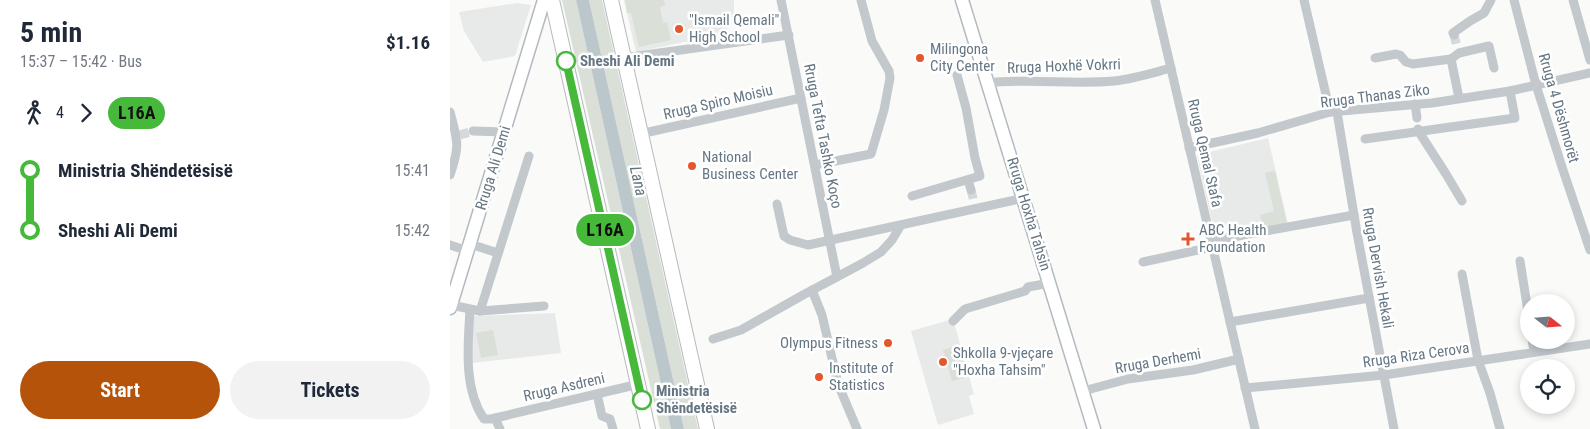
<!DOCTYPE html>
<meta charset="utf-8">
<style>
:root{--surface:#fff;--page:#f2f2f3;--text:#1f2937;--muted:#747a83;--accent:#b45309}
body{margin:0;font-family:"Roboto Condensed",sans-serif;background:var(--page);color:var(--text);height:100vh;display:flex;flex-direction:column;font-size:19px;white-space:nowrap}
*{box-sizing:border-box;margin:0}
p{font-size:16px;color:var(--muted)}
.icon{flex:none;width:28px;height:28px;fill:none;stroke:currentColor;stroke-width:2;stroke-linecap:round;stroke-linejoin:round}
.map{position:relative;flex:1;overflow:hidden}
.details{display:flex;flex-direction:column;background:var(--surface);width:450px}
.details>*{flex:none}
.badge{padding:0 10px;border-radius:16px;font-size:18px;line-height:32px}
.needle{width:32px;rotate:107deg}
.buttons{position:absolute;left:1070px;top:294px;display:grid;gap:10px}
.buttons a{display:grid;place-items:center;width:55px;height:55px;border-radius:50%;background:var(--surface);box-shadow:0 2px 8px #0003;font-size:25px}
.map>.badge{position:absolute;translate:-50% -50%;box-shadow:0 0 0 2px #fff}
.legs{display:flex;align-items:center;gap:8px;height:55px;padding:0 20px;font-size:16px}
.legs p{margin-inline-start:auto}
.summary{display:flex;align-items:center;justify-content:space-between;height:85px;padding:0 20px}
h1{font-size:28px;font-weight:700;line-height:38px}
.cta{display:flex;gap:10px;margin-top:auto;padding:10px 20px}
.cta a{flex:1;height:58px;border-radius:30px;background:var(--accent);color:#fff;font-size:20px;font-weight:700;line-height:58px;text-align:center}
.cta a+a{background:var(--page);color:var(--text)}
ul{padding:0 20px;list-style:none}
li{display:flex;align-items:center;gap:18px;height:60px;font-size:19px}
li i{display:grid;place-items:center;width:8px;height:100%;margin:0 6px;background:currentColor}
li i::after{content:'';width:12px;height:12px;margin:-6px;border:4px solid;border-radius:50%;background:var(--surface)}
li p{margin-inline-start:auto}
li:first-child i{background:linear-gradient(#0000 50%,currentColor 0)}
li:last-child i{background:linear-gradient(currentColor 50%,#0000 0)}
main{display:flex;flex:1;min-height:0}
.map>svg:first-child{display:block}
.built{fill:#e8e9e9}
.green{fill:#dadfd7}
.water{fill:#bbc7cb}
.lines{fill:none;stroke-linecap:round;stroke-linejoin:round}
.street-tunnel{stroke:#d5d9db;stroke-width:9;stroke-dasharray:9 4.5;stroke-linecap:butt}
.secondary-casing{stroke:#b3babf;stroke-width:15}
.primary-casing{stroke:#b5babe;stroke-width:16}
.street{stroke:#c3c8cc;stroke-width:9}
.secondary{stroke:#fff;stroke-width:12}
.primary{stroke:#fff;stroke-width:14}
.line-1-casing{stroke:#fff;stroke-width:11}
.line-1{stroke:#46b83a;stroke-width:8}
.poi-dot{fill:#e4572e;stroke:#fff;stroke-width:2}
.stop-1-dot{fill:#fff;stroke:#46b83a;stroke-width:2.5}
.labels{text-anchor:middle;stroke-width:5;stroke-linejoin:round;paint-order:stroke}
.poi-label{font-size:15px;fill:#657683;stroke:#fff;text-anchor:start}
.stop-label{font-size:15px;font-weight:bold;fill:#657683;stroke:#fff;text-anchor:start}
.street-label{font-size:15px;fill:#657683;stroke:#fff}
.water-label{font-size:16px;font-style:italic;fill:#60757c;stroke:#fff}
</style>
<main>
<section class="details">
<div class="summary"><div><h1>5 min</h1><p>15:37 – 15:42 · Bus</p></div><b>$1.16</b></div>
<div class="legs"><svg class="icon" aria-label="walk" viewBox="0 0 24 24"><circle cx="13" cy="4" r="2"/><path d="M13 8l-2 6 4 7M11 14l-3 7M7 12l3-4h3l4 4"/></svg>4<svg class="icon" aria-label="forward" viewBox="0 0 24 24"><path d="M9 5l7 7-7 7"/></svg><b class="badge" style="background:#46b83a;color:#111">L16A</b></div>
<ul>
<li><i style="color:#46b83a"></i><b>Ministria Shëndetësisë</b><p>15:41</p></li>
<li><i style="color:#46b83a"></i><b>Sheshi Ali Demi</b><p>15:42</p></li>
</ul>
<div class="cta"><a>Start</a><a>Tickets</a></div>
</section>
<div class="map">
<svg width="1140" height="429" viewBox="0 0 1140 429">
<rect width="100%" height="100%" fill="#fafaf8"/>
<g class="built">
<polygon points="174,0 284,0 284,16 276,18 278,33 186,52"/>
<polygon points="67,3 81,5 65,56 33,62 14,31 9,12"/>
<polygon points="818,138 838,224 765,236 747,155"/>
<polygon points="105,313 111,353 22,363 22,316"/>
<polygon points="503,319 524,394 519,396 524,414 488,425 461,331"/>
</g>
<g class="green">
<polygon points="112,0 126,0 221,429 210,429"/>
<polygon points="139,0 152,0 248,429 234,429"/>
<polygon points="175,0 214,0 215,5 210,7 213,23 217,22 221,40 189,47 181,13 177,13"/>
<polygon points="825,171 837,224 813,228 810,215 824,211 815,173"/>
<polygon points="43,330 48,355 31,358 26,333"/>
<polygon points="509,345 518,377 502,381 493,350"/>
</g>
<polygon class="water" points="126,0 139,0 234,429 221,429"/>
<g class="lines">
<g class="street-tunnel">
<polyline points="1004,35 1007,47"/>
<polyline points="10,135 23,131"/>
<polyline points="521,190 524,202"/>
</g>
<defs>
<g id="secondary">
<polyline points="512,0 644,429"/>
<polyline points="0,308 94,0"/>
</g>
<g id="primary">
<polyline points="102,0 198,429"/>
<polyline points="161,0 257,429"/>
</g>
</defs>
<use href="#secondary" class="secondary-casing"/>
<use href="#primary" class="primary-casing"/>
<g class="street">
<polyline points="331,0 387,277"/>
<polyline points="705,0 805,429"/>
<polyline points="854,0 880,112"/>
<polyline points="1064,0 1086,85 1112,167 1140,250"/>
<polyline points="1123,0 1140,60"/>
<polyline points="1004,35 1003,33 1020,21 1034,13 1041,0"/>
<polyline points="173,58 339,35"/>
<polyline points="925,58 946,54 950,55 956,62 963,64 1001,59"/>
<path d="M537,83c43,-5 85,2 127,-2 19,-2 38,-8 57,-13"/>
<polyline points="1009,98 1001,59 1009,53 1039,46 1044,68"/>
<polyline points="965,104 967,118"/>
<path d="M0,112c8,30 10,34 0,63"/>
<polyline points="887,112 907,233 944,429"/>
<polyline points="968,129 969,132 996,174 1012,201"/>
<polyline points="23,131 55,132"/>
<polyline points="190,134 351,98"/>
<polyline points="915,139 1065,118 1060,91"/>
<polyline points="739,148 808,133 880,112 982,103 1060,91 1140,73"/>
<polyline points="365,165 421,154 434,110 440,78 439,71 422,41 411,0"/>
<polyline points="518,180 521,190"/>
<polyline points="462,196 530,176 525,158 516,108 507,75"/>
<polyline points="327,204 334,236 340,240 358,245 574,198"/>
<polyline points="761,241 904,215"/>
<polyline points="20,244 48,253"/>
<polyline points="0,245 18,251"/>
<polyline points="1070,261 1079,318"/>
<polyline points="693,262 762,247"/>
<polyline points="1012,274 1028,360 1040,393 1050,429"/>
<polyline points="362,290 372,315 388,384 407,429"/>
<polyline points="1,305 30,311 94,306"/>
<path d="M20,310c-2,34 -7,78 14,109h7l148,-35"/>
<polyline points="30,311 79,156"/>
<polyline points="503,321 515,309 575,291 578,287 600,283"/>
<polyline points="780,322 919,298"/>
<polyline points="263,339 291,330 353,295 413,263 431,252 442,240 451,225"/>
<polyline points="1082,340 1084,351"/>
<polyline points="795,388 934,375 1140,344"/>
<polyline points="633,391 678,379 743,370 789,359"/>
<polyline points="147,394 152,416 160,419 163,429"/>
<polyline points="45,418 50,429"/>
</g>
<use href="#secondary" class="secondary"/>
<use href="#primary" class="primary"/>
</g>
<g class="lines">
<defs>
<polyline id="line-1" points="116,61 192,400"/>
</defs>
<use href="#line-1" class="line-1-casing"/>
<use href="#line-1" class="line-1"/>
</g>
<g class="poi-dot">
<circle cx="229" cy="29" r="5"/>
<circle cx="470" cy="58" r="5"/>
<circle cx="242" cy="166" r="5"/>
<path d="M735.5 231.5h5v5h5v5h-5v5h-5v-5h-5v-5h5z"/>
<circle cx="438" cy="343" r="5"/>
<circle cx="493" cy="362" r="5"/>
<circle cx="369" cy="377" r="5"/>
</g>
<g class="stop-1-dot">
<circle cx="116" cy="61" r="9"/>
<circle cx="192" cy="400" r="9"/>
</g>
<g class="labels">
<g class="poi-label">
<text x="239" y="25">"Ismail Qemali"<tspan x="239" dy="17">High School</tspan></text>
<text x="480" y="54">Milingona<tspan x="480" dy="17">City Center</tspan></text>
<text x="252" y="162">National<tspan x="252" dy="17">Business Center</tspan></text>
<text x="749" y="235">ABC Health<tspan x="749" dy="17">Foundation</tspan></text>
<text x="428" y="348" text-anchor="end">Olympus Fitness</text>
<text x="503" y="358">Shkolla 9-vjeçare<tspan x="503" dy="17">"Hoxha Tahsim"</tspan></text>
<text x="379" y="373">Institute of<tspan x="379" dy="17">Statistics</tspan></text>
</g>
<g class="stop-label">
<text x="130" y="66">Sheshi Ali Demi</text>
<text x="206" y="396">Ministria<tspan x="206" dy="17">Shëndetësisë</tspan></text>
</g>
<g class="street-label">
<text transform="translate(614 66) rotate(-2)" y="5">Rruga Hoxhë Vokrri</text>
<text transform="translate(925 96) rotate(-7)" y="5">Rruga Thanas Ziko</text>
<text transform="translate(268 102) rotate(-13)" y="5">Rruga Spiro Moisiu</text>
<text transform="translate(1109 108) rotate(74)" y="5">Rruga 4 Dëshmorët</text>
<text transform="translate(373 136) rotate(79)" y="5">Rruga Tefta Tashko Koço</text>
<text transform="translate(755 153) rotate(77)" y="5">Rruga Qemal Stafa</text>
<text transform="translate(43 168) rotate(-73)" y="5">Rruga Ali Demi</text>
<text transform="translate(579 214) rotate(73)" y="5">Rruga Hoxha Tahsin</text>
<text transform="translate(928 268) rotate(80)" y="5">Rruga Dervish Hekali</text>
<text transform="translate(966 355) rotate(-8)" y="5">Rruga Riza Cerova</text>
<text transform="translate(708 361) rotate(-10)" y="5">Rruga Derhemi</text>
<text transform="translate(114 387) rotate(-13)" y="5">Rruga Asdreni</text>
</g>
<g class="water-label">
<text transform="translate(189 181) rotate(77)" y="6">Lana</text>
</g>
</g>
</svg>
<div class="buttons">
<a><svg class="needle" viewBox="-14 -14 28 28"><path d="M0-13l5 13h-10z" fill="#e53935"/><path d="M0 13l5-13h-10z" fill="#747a83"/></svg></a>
<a><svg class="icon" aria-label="locate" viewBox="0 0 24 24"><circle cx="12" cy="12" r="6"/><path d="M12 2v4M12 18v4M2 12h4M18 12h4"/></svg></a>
</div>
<b class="badge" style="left:155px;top:230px;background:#46b83a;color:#111">L16A</b>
</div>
</main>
